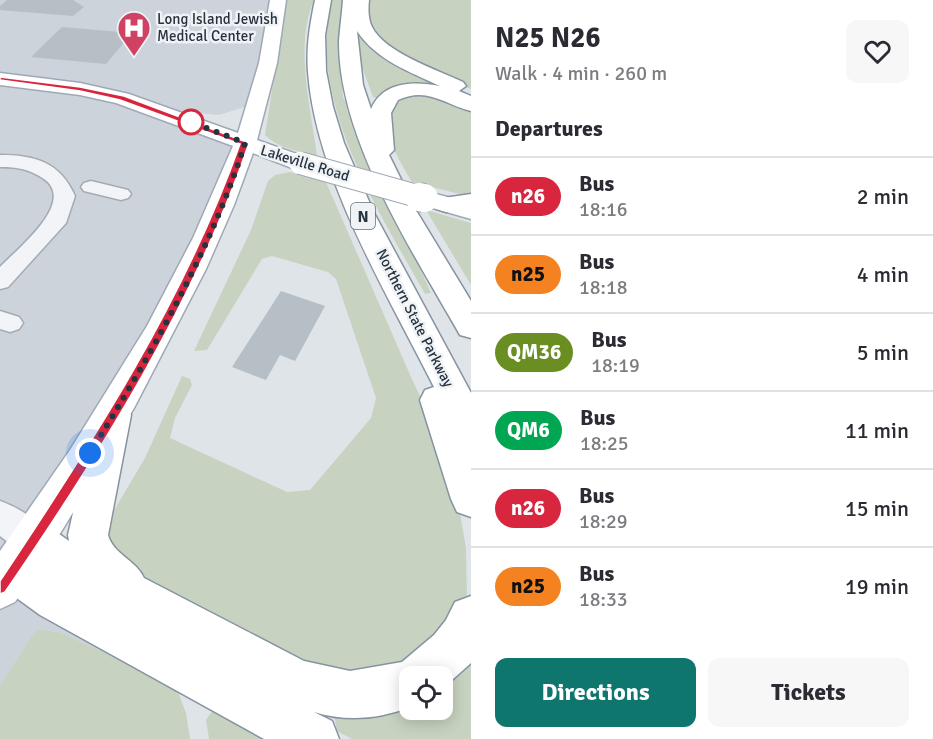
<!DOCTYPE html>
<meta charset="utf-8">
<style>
:root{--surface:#fff;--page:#f7f7f7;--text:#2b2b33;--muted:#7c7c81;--line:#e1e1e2;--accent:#0f766e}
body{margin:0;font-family:Signika,sans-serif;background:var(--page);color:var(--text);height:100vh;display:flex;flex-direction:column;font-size:22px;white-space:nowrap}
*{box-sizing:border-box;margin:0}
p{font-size:20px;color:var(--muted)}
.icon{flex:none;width:33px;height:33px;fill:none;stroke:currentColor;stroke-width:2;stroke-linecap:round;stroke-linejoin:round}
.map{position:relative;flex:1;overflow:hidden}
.panel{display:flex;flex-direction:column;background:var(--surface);width:462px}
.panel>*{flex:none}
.badge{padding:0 12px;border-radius:20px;font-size:21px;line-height:39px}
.fabs{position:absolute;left:399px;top:666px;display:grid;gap:12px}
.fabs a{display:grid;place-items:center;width:54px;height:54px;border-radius:12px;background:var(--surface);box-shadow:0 3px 15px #0003;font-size:30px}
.you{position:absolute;width:30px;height:30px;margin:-15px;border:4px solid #fff;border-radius:50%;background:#1a73e8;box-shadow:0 0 0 9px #1a73e833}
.map>.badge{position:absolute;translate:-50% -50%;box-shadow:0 0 0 3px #fff}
h2{padding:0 24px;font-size:22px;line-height:54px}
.round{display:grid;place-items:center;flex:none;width:63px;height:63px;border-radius:12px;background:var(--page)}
.summary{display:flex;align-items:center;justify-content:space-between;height:102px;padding:0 24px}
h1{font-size:28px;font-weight:800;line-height:45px}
.button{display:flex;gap:12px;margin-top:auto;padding:12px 24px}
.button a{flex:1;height:69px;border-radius:12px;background:var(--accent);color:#fff;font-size:24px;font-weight:800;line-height:69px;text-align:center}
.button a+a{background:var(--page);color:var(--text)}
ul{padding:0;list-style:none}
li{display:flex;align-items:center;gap:18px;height:78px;padding:0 24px;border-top:2px solid var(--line)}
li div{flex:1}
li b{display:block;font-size:22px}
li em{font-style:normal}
li .badge{min-width:66px;font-weight:700;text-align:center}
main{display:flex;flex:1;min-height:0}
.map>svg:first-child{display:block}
.built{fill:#cdd3db}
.green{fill:#c7d3c0}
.building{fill:#b6bec6}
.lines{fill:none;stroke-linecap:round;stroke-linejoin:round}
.minor-casing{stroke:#a4abb3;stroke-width:3}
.major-casing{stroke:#9ea9b5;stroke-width:3}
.highway-casing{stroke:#8693a0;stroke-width:3}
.minor{fill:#f2f4f7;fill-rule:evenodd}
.major{fill:#fff;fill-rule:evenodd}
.highway{fill:#fff;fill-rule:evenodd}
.major-bridge-far1-casing{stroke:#9ea9b5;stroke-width:24;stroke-linecap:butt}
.major-bridge-casing{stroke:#9ea9b5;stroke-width:30;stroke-linecap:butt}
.major-bridge-far1{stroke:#fff;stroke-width:22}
.major-bridge{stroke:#fff;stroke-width:28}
.line{fill:#d7263d;stroke:#fff;stroke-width:1.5}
.walk{stroke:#283340;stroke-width:6;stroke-dasharray:0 10.8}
.stop-dot{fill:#fff;stroke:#d7263d;stroke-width:3}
.labels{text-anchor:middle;stroke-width:5;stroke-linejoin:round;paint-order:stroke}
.far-poi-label{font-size:15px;fill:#283340;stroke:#eff3f6;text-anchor:start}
.far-street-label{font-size:15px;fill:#283340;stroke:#eff3f6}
.shield{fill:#eff3f6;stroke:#646d77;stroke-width:1.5}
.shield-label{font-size:16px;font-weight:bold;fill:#283340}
</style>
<main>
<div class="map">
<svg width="471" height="739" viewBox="0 0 471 739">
<rect width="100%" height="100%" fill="#dfe4e9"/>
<polygon class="built" points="0,0 278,0 257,103 219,115 159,109 245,143 33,540 165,660 0,739"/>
<g class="green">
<path d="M286,0h28c-20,44 -3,109 3,156 -20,-6 -36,-6 -52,-21z"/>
<path d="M331,0h12l-5,40 5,57 88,196 -6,1c-47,-84 -118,-194 -94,-294z"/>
<path d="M366,0h105v89c-29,-14 -94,-37 -104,-70 -2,-5 -1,-13 -1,-19z"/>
<polygon points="358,30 382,51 467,94 463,95 449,91 381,99 373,97 361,64"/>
<path d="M435,93l34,16 2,4v84l-59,-15c-17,-29 -36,-57 -11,-87z"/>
<polygon points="290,172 326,182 411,377 451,462 466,548 467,599 436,652 381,679 319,670 118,566 103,529 145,458 182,376 190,379 192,385 175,418 170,438 287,492 310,490 371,418 376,398 336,279 328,272 272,256 262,259 207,350 194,351 251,230 268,181 275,175"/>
<polygon points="426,210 471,223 471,285"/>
<polygon points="38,630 58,632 151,674 177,689 186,713 190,739 0,739 0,686 32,636"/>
<polygon points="471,660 471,739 352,739 337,731 334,714 409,702 410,710 442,710 443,691"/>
<polygon points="217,704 285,739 209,739 206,720"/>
</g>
<g class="building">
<polygon points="7,0 73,0 84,7 73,16 0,10 0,6"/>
<polygon points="62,27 132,33 106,64 31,57"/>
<polygon points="281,291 325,306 295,361 280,355 266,380 232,367"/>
</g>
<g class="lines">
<defs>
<g id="minor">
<path d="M0,155c35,0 60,7 75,41l-9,27 -58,64 -8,2v-22c17,-18 77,-65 44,-88 -15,-10 -26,-12 -44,-12z"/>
<polygon points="91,181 128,190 131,194 128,198 121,200 84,191 81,187 84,183"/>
<polygon points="0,311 19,317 23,323 19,329 10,332 0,329"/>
<path d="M0,501c19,7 42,20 50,39l-5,12 -12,4 -12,-4 -21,-16z"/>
</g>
<g id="major">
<polygon points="270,0 286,0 277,63 257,140 308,158 312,163 308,168 300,170 292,168 253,153 234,205 206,269 134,408 77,506 37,571 15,602 0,609 0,551 70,450 147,326 193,238 233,146 116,103 80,95 0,85 0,73 80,83 129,94 238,133 259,63"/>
<polygon points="424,191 471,203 471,219 415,203 412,198 415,193"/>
</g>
<g id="highway">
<path d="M315,0h16l-6,35 1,36 7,36 11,36 30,70 97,180v124l-14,-5 -6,-13 -31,-99 5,-10 9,-3c-47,-94 -118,-209 -126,-315 -2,-25 2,-48 7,-72z"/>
<path d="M343,0h26c-1,9 -1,19 3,27 13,26 66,43 91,55l3,4 -7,5 12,5v15c-26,-6 -43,-25 -73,-11l-7,13 3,37 -5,5 28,57 54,89v37l-11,-3c-47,-83 -122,-197 -121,-294 1,-14 3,-27 4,-41zM357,31c19,29 53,41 83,55 -26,-5 -57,-5 -69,23l-8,-24z"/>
<polygon points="471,194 471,208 446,212 437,209 433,204 437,199"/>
<path d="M113,400l12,5 6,10 -23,120c5,19 28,25 36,43l160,83 46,10 52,-9 32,-27 12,-15 9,-18 16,-6v67l-29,26v-13h-32v31c-31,12 -64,15 -96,5l18,9 7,18h-75l-224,-124 -40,-29v-33l12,-5 5,2 -5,-10 6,-14 15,-6 15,6 21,15 -1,-6 27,-120 6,-10z"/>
</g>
</defs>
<use href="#minor" class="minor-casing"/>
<use href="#major" class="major-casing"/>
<use href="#highway" class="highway-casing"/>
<use href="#minor" class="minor"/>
<use href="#major" class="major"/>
<use href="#highway" class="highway"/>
<defs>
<polyline id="major-bridge-far1" points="300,163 424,198"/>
<polyline id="major-bridge" points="419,197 424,198"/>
</defs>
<use href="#major-bridge-far1" class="major-bridge-far1-casing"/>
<use href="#major-bridge" class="major-bridge-casing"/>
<use href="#major-bridge-far1" class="major-bridge-far1"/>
<use href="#major-bridge" class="major-bridge"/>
</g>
<path class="line" d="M0,77l80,10 44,9 125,47c-54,159 -149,311 -244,449l-5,2v-13c91,-136 184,-279 240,-437l-120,-44 -40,-9 -80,-11z"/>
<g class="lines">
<path class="walk" d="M90,453c58,-94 122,-204 155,-310l-59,-23 5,2"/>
</g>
<defs>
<symbol id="hospital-pin" viewBox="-11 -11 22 30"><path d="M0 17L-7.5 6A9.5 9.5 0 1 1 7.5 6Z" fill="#d04264" stroke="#eff3f6"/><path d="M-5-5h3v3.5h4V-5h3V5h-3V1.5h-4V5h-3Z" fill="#fff"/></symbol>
</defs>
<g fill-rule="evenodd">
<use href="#hospital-pin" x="115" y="9" width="38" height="52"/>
</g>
<circle class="stop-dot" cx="191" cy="122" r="12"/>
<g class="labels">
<g class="far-poi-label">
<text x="157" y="24">Long Island Jewish<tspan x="157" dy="17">Medical Center</tspan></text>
</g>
<g class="far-street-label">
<text transform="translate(305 163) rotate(17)" y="5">Lakeville Road</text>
<text transform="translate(415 318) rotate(63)" y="5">Northern State Parkway</text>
</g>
<rect class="shield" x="351" y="203" width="24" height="26" rx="4.5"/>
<g class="shield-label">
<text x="363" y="222">N</text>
</g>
</g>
</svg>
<div class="fabs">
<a><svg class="icon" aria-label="locate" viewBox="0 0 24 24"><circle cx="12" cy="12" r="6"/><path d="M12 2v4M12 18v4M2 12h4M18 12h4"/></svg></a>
</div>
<div class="you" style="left:90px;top:453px"></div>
</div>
<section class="panel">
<div class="summary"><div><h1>N25 N26</h1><p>Walk · 4 min · 260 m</p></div><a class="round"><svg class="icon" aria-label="heart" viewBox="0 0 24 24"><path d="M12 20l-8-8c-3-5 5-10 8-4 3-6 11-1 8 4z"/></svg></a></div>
<h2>Departures</h2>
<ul>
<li><span class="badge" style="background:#d7263d;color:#fff">n26</span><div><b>Bus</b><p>18:16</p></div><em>2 min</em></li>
<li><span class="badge" style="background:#f58220;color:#111">n25</span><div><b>Bus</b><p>18:18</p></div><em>4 min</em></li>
<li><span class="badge" style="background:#6b8e23;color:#fff">QM36</span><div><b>Bus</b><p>18:19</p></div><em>5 min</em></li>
<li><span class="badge" style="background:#00a651;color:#fff">QM6</span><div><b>Bus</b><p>18:25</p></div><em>11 min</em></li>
<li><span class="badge" style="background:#d7263d;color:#fff">n26</span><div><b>Bus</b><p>18:29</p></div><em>15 min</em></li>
<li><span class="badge" style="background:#f58220;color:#111">n25</span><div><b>Bus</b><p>18:33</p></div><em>19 min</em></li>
</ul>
<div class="button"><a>Directions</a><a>Tickets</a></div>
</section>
</main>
